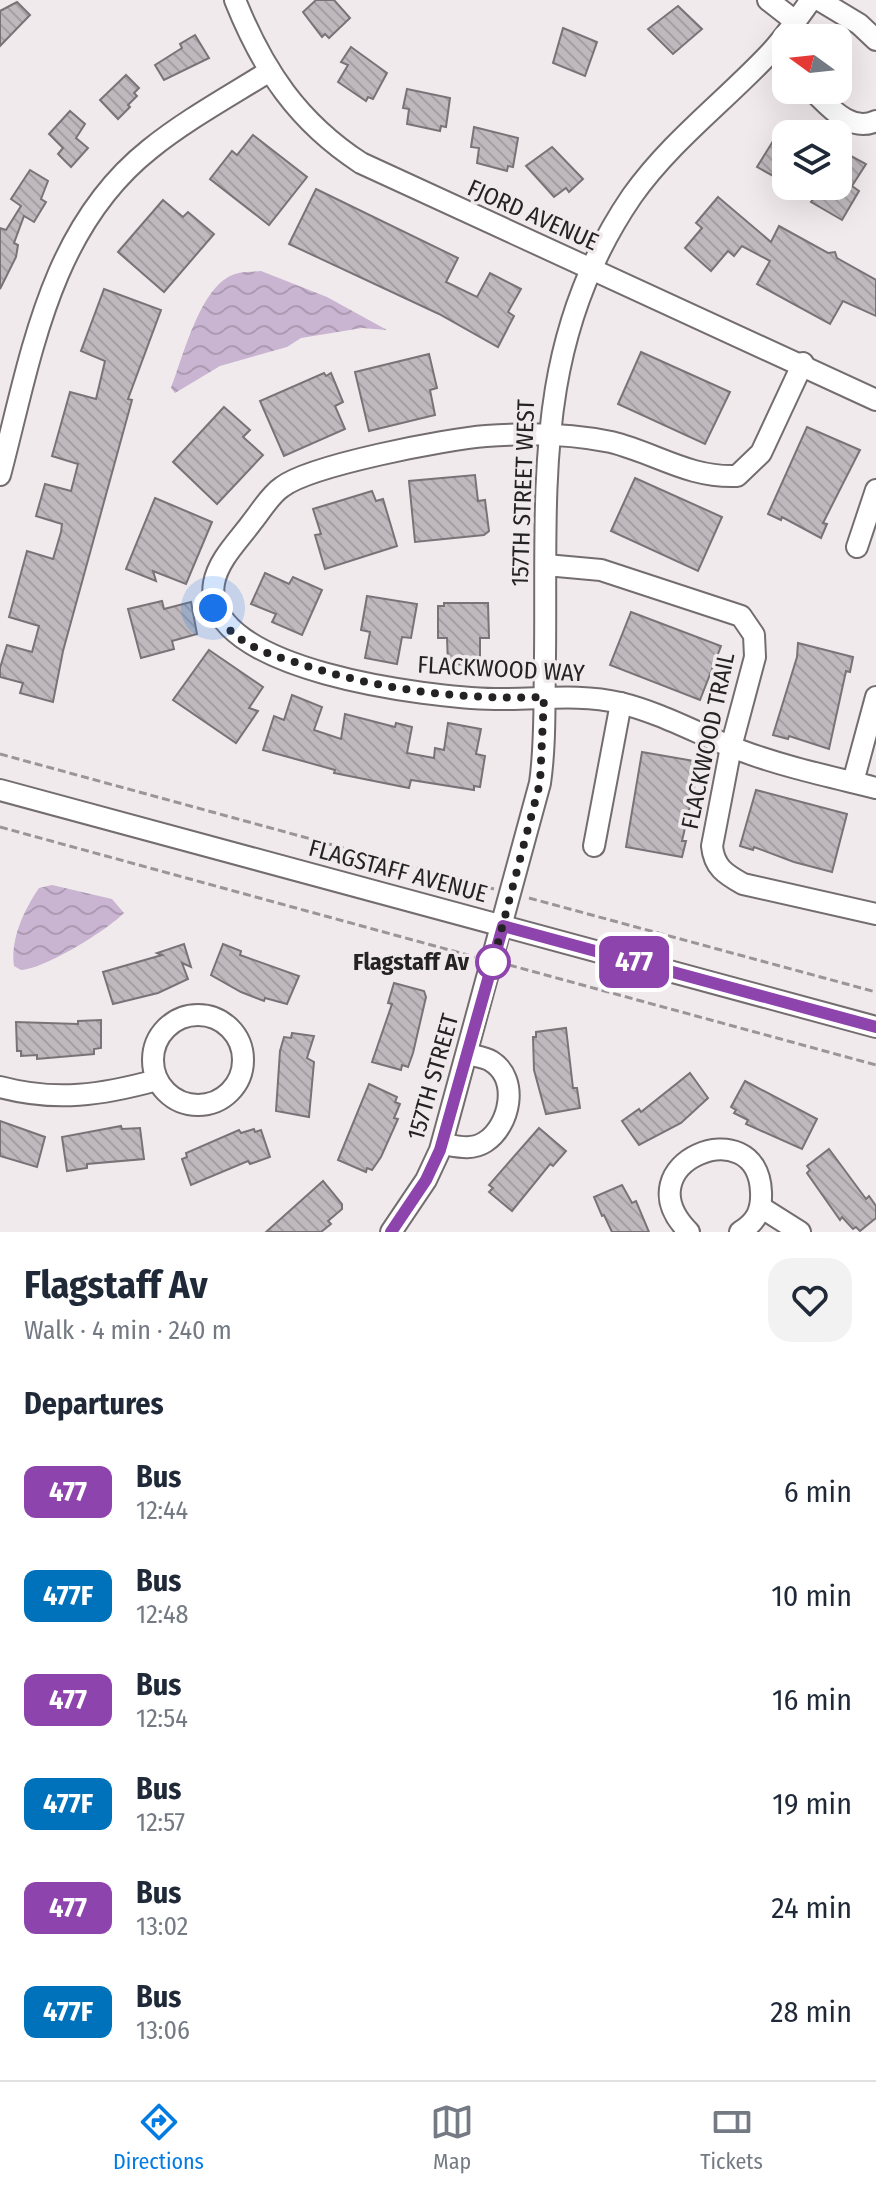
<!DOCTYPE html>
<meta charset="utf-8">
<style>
:root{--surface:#fff;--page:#f2f2f3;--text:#1f2937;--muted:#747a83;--line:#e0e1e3;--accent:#027ce2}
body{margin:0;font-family:"Fira Sans Condensed",sans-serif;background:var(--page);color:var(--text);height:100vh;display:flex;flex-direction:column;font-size:30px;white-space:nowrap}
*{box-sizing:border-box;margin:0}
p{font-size:26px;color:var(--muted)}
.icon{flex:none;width:44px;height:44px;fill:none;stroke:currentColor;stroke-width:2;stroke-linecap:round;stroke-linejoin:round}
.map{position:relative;height:1232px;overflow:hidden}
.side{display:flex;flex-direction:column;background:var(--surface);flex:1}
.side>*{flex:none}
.badge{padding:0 16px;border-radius:12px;font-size:28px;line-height:52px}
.needle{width:52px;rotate:285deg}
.buttons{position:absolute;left:772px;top:24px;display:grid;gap:16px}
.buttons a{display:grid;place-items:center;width:80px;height:80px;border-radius:16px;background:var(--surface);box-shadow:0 8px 32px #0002;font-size:40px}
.you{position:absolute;width:40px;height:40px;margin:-20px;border:6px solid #fff;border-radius:50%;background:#1a73e8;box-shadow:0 0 0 12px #1a73e833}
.map>.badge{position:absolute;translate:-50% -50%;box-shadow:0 0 0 4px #fff}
h2{padding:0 24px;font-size:30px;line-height:72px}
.round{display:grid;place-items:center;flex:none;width:84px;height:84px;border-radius:24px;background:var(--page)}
.summary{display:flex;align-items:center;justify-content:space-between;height:136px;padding:0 24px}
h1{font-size:38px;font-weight:700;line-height:60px}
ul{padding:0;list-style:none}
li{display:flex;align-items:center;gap:24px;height:104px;padding:0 24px}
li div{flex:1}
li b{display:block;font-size:30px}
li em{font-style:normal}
li .badge{min-width:88px;font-weight:700;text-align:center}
.tab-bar{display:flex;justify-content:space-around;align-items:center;height:112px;border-top:2px solid var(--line);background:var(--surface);font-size:22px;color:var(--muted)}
.tab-bar a{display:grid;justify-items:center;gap:4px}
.tab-bar .active{color:var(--accent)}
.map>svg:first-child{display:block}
.water{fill:url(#water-waves)}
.building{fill:url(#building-back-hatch);stroke:#797377;stroke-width:2}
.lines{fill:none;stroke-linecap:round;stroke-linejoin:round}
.minor-casing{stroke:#746d6f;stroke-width:24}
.path{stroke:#9a9597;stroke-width:3;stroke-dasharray:8 4;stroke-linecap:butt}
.minor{stroke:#fff;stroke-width:20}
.line-casing{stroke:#fff;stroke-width:18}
.line{stroke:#8e44ad;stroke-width:12}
.walk{stroke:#252223;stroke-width:8;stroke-dasharray:0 14.4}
.stop-dot{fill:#fff;stroke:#8e44ad;stroke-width:4}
.labels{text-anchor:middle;stroke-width:7;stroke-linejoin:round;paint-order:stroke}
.street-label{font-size:24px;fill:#252223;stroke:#f1eaec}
.stop-label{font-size:24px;font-weight:bold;fill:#252223;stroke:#f1eaec;text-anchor:end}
</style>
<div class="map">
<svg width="876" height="1232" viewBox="0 0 876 1232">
<defs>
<pattern id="water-waves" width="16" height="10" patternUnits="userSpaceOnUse" patternTransform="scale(2)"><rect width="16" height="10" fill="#c9b4d1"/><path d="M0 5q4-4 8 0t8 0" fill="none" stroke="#ac9ab3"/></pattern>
<pattern id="building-back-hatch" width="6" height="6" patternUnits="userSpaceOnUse" patternTransform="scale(2)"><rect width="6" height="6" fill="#bfb9bd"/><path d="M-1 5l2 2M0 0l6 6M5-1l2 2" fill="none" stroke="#a49fa2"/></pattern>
</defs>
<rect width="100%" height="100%" fill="#f1eaec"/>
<g class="water">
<path d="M261,271l66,26 60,33 -25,-2 -61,10 -14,9 -67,19 -45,27 -4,-5c12,-30 29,-103 64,-114 8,-3 18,-2 26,-3z"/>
<path d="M52,885l60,14 12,14c-18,18 -78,55 -103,57l-7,-4c-4,-27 10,-56 25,-78z"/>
</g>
<g class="building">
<polygon points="316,0 334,0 350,18 329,38 325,34 322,37 303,12"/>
<polygon points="17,2 30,15 0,46 0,11"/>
<polygon points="678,6 702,29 673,54 648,29"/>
<polygon points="563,28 597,42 585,76 553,63"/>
<polygon points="195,35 209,58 164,80 155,65 182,48 180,44"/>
<polygon points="351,47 387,73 373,99 368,97 366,101 338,82 348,65 341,62"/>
<polygon points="126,75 139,88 134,93 137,96 128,105 130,107 118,119 100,100"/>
<polygon points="407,89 450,98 446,127 441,126 440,131 407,124 409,109 403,108"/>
<polygon points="70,111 85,124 76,138 88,148 71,167 58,154 63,148 49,134"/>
<polygon points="474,127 518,138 513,167 508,166 507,171 477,163 479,148 471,147"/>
<polygon points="253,135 307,177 269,225 210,179 232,151 237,155"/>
<polygon points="775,138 786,145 786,183 757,167"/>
<polygon points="552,147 583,179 569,192 566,188 554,197 526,166"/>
<polygon points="838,149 866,164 852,186 859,191 842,220 811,202 823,186 838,186"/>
<polygon points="30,170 48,181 41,199 46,202 34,222 24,216 14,243 18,245 16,257 0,289 0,228 6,230 21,206 11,199"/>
<polygon points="316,189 458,258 446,282 477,297 490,273 521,289 508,312 514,316 498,347 439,314 289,244"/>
<polygon points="718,197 771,242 779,226 828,253 835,252 837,258 876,280 876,316 843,301 830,324 757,284 770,261 742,246 734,256 728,251 711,271 685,248 702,228 696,223"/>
<polygon points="163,200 183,217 188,212 214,234 164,292 118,252"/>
<polygon points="104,289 161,310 128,399 132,400 63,651 53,702 20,693 23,683 0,677 0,668 7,645 32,652 39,626 9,617 27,551 53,559 61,532 62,524 36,516 45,484 71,491 78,464 52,456 70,392 96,399 105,361 81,351"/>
<polygon points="641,352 730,392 705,444 618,404"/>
<polygon points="429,354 437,388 430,390 435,415 369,431 355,372"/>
<polygon points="324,373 326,376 331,373 343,402 335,406 345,429 284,456 260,401"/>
<polygon points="224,407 250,430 243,437 263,455 217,504 173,462"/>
<polygon points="807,427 860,450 823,523 827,524 821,538 782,517 781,520 768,514"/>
<polygon points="475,475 478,501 485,500 489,531 484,535 415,542 409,481"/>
<polygon points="635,478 722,517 698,571 611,531"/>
<polygon points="372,491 376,501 383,499 397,546 325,569 315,535 321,534 313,509"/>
<polygon points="155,498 212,522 186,584 153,571 156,581 126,569"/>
<polygon points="265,573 289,584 293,577 322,590 302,635 272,622 276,614 251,604"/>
<polygon points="367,596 417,604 411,638 402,637 397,664 365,658 370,632 361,630"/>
<polygon points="162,601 164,609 191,602 197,634 172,641 174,649 141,658 128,609"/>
<polygon points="444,603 488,603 489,638 480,638 480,665 448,664 447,638 438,638 438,606 444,606"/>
<polygon points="631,612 721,646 700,700 610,665"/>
<polygon points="798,643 853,657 850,672 846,671 829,749 789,736 788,739 773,735 797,657"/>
<polygon points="209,650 263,687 249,708 258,711 236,743 173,700"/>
<polygon points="292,695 322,707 314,730 341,739 345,714 395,727 396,723 412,727 407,753 434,758 435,748 444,750 448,723 481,729 476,754 485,756 480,787 474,786 474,790 411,780 409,788 334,773 335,770 263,750 274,716 284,720"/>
<polygon points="642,752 700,762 682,841 686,841 682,857 626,847"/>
<polygon points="756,790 847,814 832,872 794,862 754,847 753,850 740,846"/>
<polygon points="184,944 191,967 182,963 188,979 158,993 113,1004 103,972 162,955 157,953"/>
<polygon points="223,944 241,951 240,955 299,976 287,1004 265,998 264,1001 241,992 211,975"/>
<polygon points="394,983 424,991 426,997 413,1053 408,1067 402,1065 401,1070 372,1062 392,1004 388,1003"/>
<polygon points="101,1020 101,1048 94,1049 94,1054 37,1059 37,1055 21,1056 21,1051 17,1051 16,1022 78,1024 78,1021"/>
<polygon points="566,1028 573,1088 577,1088 580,1108 546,1114 534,1070 533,1037 536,1037 536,1032"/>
<polygon points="292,1033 314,1036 307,1058 314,1062 309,1117 276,1111 280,1051 284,1037 291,1038"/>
<polygon points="690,1073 708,1098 681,1123 639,1145 622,1121 639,1109 641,1112"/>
<polygon points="745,1081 817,1119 802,1149 746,1124 748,1120 734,1113 736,1110 731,1107"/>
<polygon points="369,1084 397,1097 395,1102 400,1104 394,1118 398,1119 381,1157 372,1170 367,1168 366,1172 338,1160"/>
<polygon points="0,1121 45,1137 37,1167 0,1156"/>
<polygon points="121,1126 122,1129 140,1128 144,1159 87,1164 87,1168 67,1171 62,1137"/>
<polygon points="539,1128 566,1151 553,1166 550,1164 512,1211 489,1192 493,1188 489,1185"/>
<polygon points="254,1129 255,1132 261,1130 270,1157 250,1164 248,1161 191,1185 182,1159 187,1157 186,1153 239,1130 241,1133"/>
<polygon points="829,1149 866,1199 869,1196 876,1206 876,1218 860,1231 856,1227 853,1229 842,1217 840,1220 807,1173 810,1170 807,1166"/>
<polygon points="323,1181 342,1204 342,1209 328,1221 331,1224 321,1232 266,1232"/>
<polygon points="622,1185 632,1203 636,1201 649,1232 612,1232 604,1215 602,1216 594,1197"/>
</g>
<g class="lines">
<defs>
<g id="minor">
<path d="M235,0c28,70 63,122 126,163l515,237"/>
<polyline points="768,0 795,21"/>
<polyline points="819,0 859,24 876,40"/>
<path d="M812,90c18,17 38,43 64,31"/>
<path d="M803,363l-42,90 -24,23c-49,2 -81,-23 -126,-34 -39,-8 -86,-9 -125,-6 -39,3 -175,29 -204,51 -12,8 -21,24 -30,35 -13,18 -34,38 -38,61 -15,88 219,115 281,116 41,1 84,-6 125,4 42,10 82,33 122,48 43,16 90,26 134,37"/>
<path d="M0,475c31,-117 49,-246 150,-326 36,-29 78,-52 118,-77"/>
<polyline points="857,547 876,490"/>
<path d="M546,565l55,5 140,46 13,19 1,22 -24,90 -19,99c2,21 13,28 31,38l133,30"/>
<polyline points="853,782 876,697"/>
<polyline points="0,790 876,1027"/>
<polyline points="594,846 621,703"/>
<circle cx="198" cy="1060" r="45"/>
<path d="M0,1087c56,15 102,8 157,-7"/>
<path d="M442,1144c14,2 29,7 43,-2 25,-16 35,-63 6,-81 -6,-4 -17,-5 -24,-7"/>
<polyline points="762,1208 800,1232"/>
<path d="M391,1232l35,-52 14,-30 100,-367c6,-42 4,-85 5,-127 2,-167 -13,-314 87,-460 39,-55 93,-95 138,-143 15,-16 28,-35 41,-53"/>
<path d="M689,1232c-69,-69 69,-124 72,-40 1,19 -5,30 -21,40"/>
</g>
</defs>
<use href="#minor" class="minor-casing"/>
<g class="path">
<polyline points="817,38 826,26"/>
<polyline points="0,754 494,889"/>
<polyline points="0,827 475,957"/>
<polyline points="529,898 876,992"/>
<polyline points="509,965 876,1065"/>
</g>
<use href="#minor" class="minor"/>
</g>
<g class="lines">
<defs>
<polyline id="line" points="391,1232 426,1180 440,1150 503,926 876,1027"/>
</defs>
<use href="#line" class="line-casing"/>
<use href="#line" class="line"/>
<path class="walk" d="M213,608c6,8 11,18 19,24 18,17 43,24 66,31 80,27 162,37 246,34l-4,86 -47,179"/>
</g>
<circle class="stop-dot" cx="493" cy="962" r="16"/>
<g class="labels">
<g class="street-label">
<text transform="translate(533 215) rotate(24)" y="8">FJORD AVENUE</text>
<text transform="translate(523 493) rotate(-88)" y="8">157TH STREET WEST</text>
<text transform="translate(501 669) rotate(3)" y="8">FLACKWOOD WAY</text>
<text transform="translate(708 741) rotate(-78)" y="8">FLACKWOOD TRAIL</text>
<text transform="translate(398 871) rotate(15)" y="8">FLAGSTAFF AVENUE</text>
<text transform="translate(433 1077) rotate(-74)" y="8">157TH STREET</text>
</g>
<g class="stop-label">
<text x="469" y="970">Flagstaff Av</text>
</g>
</g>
</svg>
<div class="buttons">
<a><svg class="needle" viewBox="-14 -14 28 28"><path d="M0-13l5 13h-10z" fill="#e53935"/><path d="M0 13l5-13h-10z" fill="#747a83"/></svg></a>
<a><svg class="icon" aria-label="layers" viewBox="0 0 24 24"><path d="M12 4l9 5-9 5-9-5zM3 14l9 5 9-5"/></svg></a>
</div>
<div class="you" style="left:213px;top:608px"></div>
<b class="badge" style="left:634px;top:962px;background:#8e44ad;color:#fff">477</b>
</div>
<section class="side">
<div class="summary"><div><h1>Flagstaff Av</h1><p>Walk · 4 min · 240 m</p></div><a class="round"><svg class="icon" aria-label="heart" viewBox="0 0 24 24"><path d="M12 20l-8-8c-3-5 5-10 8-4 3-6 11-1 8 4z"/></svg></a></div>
<h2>Departures</h2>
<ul>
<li><span class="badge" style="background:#8e44ad;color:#fff">477</span><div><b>Bus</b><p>12:44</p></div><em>6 min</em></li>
<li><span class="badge" style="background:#0072bc;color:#fff">477F</span><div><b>Bus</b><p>12:48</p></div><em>10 min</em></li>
<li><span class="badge" style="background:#8e44ad;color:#fff">477</span><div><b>Bus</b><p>12:54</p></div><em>16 min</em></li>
<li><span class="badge" style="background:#0072bc;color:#fff">477F</span><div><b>Bus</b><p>12:57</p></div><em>19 min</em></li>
<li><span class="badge" style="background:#8e44ad;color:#fff">477</span><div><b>Bus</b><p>13:02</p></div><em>24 min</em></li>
<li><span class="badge" style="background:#0072bc;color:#fff">477F</span><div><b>Bus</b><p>13:06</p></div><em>28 min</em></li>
</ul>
</section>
<nav class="tab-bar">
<a class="active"><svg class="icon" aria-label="directions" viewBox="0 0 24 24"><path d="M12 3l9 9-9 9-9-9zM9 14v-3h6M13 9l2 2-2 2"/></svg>Directions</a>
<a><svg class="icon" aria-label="map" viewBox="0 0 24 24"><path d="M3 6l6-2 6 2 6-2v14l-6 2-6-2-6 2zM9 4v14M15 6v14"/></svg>Map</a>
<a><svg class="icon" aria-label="tickets" viewBox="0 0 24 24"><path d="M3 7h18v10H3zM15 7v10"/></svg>Tickets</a>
</nav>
